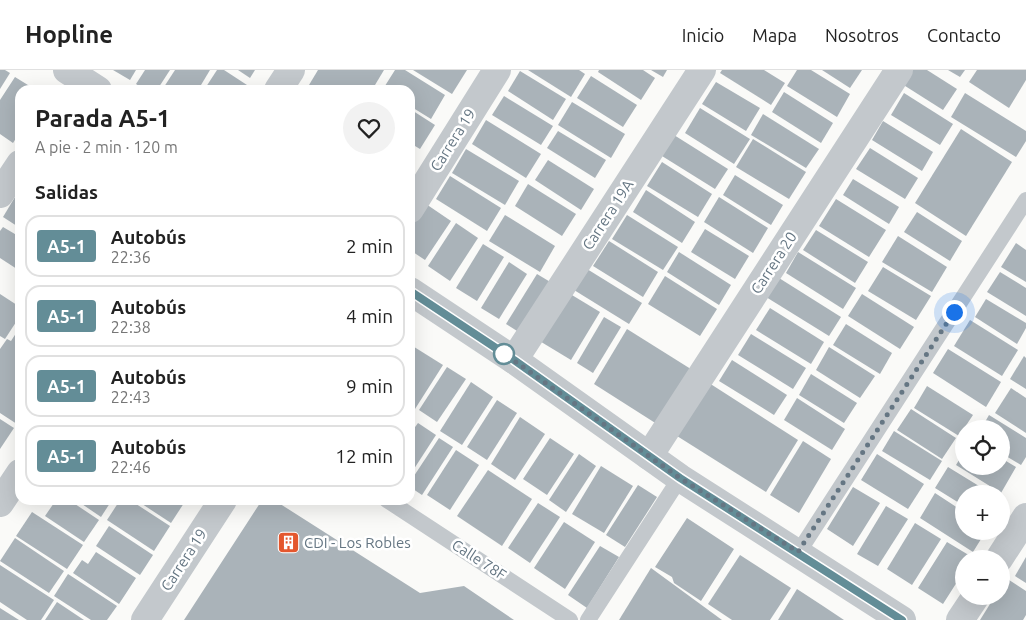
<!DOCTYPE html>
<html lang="es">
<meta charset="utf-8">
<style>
:root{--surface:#fff;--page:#f2f2f2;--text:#222;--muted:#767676;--line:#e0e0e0}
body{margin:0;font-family:Ubuntu,sans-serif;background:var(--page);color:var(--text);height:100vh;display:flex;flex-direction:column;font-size:19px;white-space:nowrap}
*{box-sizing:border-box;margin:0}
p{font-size:16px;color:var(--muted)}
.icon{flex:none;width:28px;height:28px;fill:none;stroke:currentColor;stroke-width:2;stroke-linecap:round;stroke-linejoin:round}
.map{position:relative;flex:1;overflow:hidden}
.panel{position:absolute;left:15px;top:15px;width:400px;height:420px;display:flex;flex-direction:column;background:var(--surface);border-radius:15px;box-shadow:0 5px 20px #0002}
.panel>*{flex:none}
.badge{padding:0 10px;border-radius:4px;font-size:18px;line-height:32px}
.controls{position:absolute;left:955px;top:350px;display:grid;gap:10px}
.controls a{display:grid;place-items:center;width:55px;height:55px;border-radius:50%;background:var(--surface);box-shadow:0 5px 20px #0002;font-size:25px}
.you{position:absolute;width:25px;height:25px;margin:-12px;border:4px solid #fff;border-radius:50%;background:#1a73e8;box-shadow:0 0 0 8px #1a73e833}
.map>.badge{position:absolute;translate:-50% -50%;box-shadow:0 0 0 2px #fff}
h2{padding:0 20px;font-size:19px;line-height:45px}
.round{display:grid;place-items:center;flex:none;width:52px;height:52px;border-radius:26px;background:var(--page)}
.overview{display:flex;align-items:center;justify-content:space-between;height:85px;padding:0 20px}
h1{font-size:24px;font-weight:600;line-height:38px}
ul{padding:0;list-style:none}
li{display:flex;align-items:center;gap:15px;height:62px;margin:0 10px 8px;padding:0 10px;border:2px solid var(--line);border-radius:15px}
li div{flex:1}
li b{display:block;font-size:19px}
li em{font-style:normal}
li .badge{min-width:55px;font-weight:700;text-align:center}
header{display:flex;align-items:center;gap:30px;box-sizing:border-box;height:70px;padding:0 25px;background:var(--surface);border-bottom:1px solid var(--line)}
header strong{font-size:24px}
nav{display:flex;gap:28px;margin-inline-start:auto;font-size:18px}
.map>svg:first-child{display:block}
.building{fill:#aab3b9}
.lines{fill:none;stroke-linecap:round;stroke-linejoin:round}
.lane{stroke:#c3c8cc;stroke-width:16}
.street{stroke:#c3c8cc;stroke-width:28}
.line-casing{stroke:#fff;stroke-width:11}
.line{stroke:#638d97;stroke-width:8}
.walk{stroke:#657683;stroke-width:5;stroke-dasharray:0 9}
.stop-dot{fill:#fff;stroke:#638d97;stroke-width:2.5}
.labels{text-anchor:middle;stroke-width:5;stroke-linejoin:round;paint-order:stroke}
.street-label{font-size:15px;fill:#657683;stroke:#fff}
.poi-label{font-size:15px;fill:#657683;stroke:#fff;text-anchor:start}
</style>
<header>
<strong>Hopline</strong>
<nav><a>Inicio</a><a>Mapa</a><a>Nosotros</a><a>Contacto</a></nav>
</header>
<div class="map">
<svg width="1026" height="550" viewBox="0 0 1026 550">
<rect width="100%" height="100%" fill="#fafaf8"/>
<g class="building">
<polygon points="0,0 5,0 10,3 0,19"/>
<polygon points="113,0 136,0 130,10"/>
<polygon points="145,0 170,0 157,20 145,20 136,14"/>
<polygon points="175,0 210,0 198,20 162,20"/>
<polygon points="217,0 224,0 247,15 244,20 204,20"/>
<polygon points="238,0 255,0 250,8"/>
<polygon points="318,0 384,0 372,20 306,20"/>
<polygon points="395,0 405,0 445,25 431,49 410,36 410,20 383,19"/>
<polygon points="413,0 467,0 452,24"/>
<polygon points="528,0 579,0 585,4 571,27"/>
<polygon points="599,0 643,0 655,8 641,30 598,2"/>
<polygon points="651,0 667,0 663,7"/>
<polygon points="722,0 764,0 785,13 771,35 720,3"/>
<polygon points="797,0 811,0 850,24 837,47 787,16"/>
<polygon points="822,0 862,0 850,18"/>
<polygon points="910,0 927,0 957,19 943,40 902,14"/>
<polygon points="948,0 965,0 960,7"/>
<polygon points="977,0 1026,0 1026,10 1009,38 969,12"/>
<polygon points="520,1 566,29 553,50 508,21"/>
<polygon points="591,6 637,35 623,57 577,28"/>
<polygon points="15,7 36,20 20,20 20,62 13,73 0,64 0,30"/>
<polygon points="716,12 760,38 746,61 702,34"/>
<polygon points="784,22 833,53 821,73 772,42"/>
<polygon points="904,23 953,54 940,75 891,45"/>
<polygon points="965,23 1026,61 1026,71 1016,87 951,47"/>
<polygon points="504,26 553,56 541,75 492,45"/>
<polygon points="572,32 625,64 611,88 558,55"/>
<polygon points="700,38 750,69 734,94 685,63"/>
<polygon points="410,39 435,55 420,79 410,73"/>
<polygon points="763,44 819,79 806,98 751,65"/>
<polygon points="486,50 541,84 526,108 472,74"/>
<polygon points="883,51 933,82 922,101 872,70"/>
<polygon points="961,59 1012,92 966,166 915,133"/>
<polygon points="558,61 606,90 595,108 547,78"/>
<polygon points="674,65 728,99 715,119 662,86"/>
<polygon points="753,69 806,102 789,129 736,97"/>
<polygon points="870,78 918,108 905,129 856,99"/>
<polygon points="466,79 519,111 505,135 452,103"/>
<polygon points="548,90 594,119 581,140 535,110"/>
<polygon points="662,92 712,124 698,147 647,116"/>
<polygon points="735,105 783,135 771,155 723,125"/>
<polygon points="450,106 501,138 487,161 436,129"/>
<polygon points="853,109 899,137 889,154 843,125"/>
<polygon points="528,114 576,144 562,166 515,136"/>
<polygon points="646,120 695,152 682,173 633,142"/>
<polygon points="15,127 20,131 20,158 3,147"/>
<polygon points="719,127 768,158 753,183 704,152"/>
<polygon points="836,129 886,160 869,187 819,156"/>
<polygon points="426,134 451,151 425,190 410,180 410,158"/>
<polygon points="917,142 962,171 950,191 904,162"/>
<polygon points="505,145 555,176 540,202 489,171"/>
<polygon points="627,145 678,177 663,200 612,169"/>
<polygon points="456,153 478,168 450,211 428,196"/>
<polygon points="3,157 20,167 20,201 0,188 0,161"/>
<polygon points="705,159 749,186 735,209 691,182"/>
<polygon points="816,160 868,192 855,213 803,180"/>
<polygon points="898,166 947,197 932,222 882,192"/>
<polygon points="609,171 658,202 643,227 593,196"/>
<polygon points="1016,173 1026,180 1026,212 1001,197"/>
<polygon points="483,174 504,187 477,231 456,218"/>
<polygon points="679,182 731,215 719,235 667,202"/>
<polygon points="798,182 856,218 843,239 786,203"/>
<polygon points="509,192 527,204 499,249 481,238"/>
<polygon points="883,197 931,226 916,250 868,221"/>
<polygon points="587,199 642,233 629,254 574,220"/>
<polygon points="1000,202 1026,218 1026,246 987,222"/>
<polygon points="537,204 557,216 525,266 506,254"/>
<polygon points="665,206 717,239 700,266 648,234"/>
<polygon points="779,208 841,247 829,266 766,227"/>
<polygon points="562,219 600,242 571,290 533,267"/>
<polygon points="0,224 20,237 20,246 5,269 0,266"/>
<polygon points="862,224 914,257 900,279 848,246"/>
<polygon points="986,229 1026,253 1026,258 1017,274 975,247"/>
<polygon points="770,238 824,272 811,294 756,260"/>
<polygon points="604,247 621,257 593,303 577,293"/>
<polygon points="970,250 1018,280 1002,306 954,276"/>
<polygon points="846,254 892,283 880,304 833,275"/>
<polygon points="20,257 20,356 0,343 0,279 7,269 11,271"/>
<polygon points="627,259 694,301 660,356 594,314"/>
<polygon points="751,264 806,298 793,319 738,285"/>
<polygon points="411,275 443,295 415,339 410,336"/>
<polygon points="829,277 875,306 860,328 816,300"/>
<polygon points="948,279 1001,312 986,337 933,303"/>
<polygon points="1024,286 1026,288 1026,319 1010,309"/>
<polygon points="732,290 787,325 774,345 719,311"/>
<polygon points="447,297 466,309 437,352 419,340"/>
<polygon points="811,304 857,333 844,353 799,325"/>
<polygon points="471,312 493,327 462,375 440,361"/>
<polygon points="709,313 798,370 766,422 677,366"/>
<polygon points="927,316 973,345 959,366 914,338"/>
<polygon points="1011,318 1026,328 1026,363 995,343"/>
<polygon points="797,328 845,359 832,380 784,350"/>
<polygon points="497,330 517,343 487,390 467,377"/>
<polygon points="911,339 956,368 942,389 897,360"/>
<polygon points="989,345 1026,368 1026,387 1021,395 1001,383 1001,359 981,359"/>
<polygon points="520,347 545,364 515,410 491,394"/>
<polygon points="0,349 14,358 0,379"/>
<polygon points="418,353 436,365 410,405 410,364"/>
<polygon points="894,361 942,391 930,410 882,381"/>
<polygon points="439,368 453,377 422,425 410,417 410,412"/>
<polygon points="550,368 574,384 547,425 523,409"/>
<polygon points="803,371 831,389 799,443 770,425"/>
<polygon points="456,380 479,395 450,440 427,425"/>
<polygon points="964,382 964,396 1001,396 1001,388 1016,397 1001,423 956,395"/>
<polygon points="579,384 596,396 566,442 549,430"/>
<polygon points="877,384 924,414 908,439 861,410"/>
<polygon points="601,396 633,416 604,463 572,444"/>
<polygon points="948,397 992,424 964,424 964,436 935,418"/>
<polygon points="488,400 532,429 502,476 457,446"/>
<polygon points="638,415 657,427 625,477 606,465"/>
<polygon points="853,417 880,433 853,476 827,459"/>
<polygon points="935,423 964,442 964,461 986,461 973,482 920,448"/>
<polygon points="56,430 69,430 99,450 84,472 45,446"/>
<polygon points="76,430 112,430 101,447"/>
<polygon points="120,430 130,430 170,456 154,481 107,450"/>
<polygon points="136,430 186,430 171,453"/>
<polygon points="262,430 274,430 420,523 464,516 514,550 184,550"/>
<polygon points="538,433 560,447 530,493 508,478"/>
<polygon points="886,436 908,449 878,496 857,484"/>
<polygon points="32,442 83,475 67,499 16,466"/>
<polygon points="687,448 734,479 701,531 674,513 672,507 655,497"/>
<polygon points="564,452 595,472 565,519 534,498"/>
<polygon points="915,453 941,469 912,515 887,499"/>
<polygon points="109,456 153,485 140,505 96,476"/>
<polygon points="15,468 64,501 49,523 0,491"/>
<polygon points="947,472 972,487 971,489 964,489 964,501 943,534 918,518"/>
<polygon points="600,476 619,487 587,538 568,525"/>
<polygon points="96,482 136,508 119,534 73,503 82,490 88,494"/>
<polygon points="740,485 791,518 770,550 732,550 708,534"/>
<polygon points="1026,487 1026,513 1015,506"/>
<polygon points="0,495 54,530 41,550 27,550 0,532"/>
<polygon points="651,498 722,550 619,550"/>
<polygon points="68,504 117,536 107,550 91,550 54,526"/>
<polygon points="1006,508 1026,521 1026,545 1023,550 980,550 995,526 1001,526 1001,516"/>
<polygon points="797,519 823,536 844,550 778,550"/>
<polygon points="57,532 84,550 45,550"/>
<polygon points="0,538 19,550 0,550"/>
</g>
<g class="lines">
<g class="lane">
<polyline points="387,430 570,550"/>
<polyline points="798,483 1026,130"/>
<polyline points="588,550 680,408"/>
</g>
<g class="street">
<polyline points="67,0 98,20"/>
<polyline points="278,20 291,0"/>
<polyline points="0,124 20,94"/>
<polyline points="410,139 497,0"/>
<polyline points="410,221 514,290 680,408 902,550"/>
<polyline points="514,290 702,0"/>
<polyline points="649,386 899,0"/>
<polyline points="0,433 20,403"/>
<polyline points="999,489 1026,447"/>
<polyline points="145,550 223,430"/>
<polyline points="960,550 976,526"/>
</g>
</g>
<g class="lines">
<defs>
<polyline id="line" points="410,221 514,290 680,408 902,550"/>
</defs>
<use href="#line" class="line-casing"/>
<use href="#line" class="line"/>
<polyline class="walk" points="504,284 499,280 680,408 798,482 954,242"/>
</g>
<defs>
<symbol id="building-square" viewBox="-11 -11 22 22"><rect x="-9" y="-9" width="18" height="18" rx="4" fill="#e4572e" stroke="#fff"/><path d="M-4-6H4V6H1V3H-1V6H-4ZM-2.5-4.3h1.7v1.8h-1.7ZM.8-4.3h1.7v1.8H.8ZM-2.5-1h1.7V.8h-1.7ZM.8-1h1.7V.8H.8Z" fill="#fff"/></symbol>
</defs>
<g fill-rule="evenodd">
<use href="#building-square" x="276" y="460" width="25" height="25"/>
</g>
<circle class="stop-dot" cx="504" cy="284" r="10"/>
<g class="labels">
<g class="street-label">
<text transform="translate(453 70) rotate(-58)" y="5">Carrera 19</text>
<text transform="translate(608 145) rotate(-57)" y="5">Carrera 19A</text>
<text transform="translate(774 193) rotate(-57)" y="5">Carrera 20</text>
<text transform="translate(184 490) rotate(-57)" y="5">Carrera 19</text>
<text transform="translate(479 490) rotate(33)" y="5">Calle 78F</text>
</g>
<g class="poi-label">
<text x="304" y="478">CDI - Los Robles</text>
</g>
</g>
</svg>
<div class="controls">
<a><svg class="icon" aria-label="locate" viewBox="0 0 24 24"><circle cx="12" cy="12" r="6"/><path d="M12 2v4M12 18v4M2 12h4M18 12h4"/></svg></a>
<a>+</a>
<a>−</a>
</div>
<div class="you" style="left:954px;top:242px"></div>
<section class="panel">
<div class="overview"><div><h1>Parada A5-1</h1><p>A pie · 2 min · 120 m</p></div><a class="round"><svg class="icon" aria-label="heart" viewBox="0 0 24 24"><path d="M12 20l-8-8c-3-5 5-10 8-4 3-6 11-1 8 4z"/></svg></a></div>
<h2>Salidas</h2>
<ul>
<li><span class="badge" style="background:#638d97;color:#fff">A5-1</span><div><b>Autobús</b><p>22:36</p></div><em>2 min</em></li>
<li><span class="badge" style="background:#638d97;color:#fff">A5-1</span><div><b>Autobús</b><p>22:38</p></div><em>4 min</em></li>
<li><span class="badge" style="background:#638d97;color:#fff">A5-1</span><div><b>Autobús</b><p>22:43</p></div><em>9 min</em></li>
<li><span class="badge" style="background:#638d97;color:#fff">A5-1</span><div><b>Autobús</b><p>22:46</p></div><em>12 min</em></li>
</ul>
</section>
</div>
